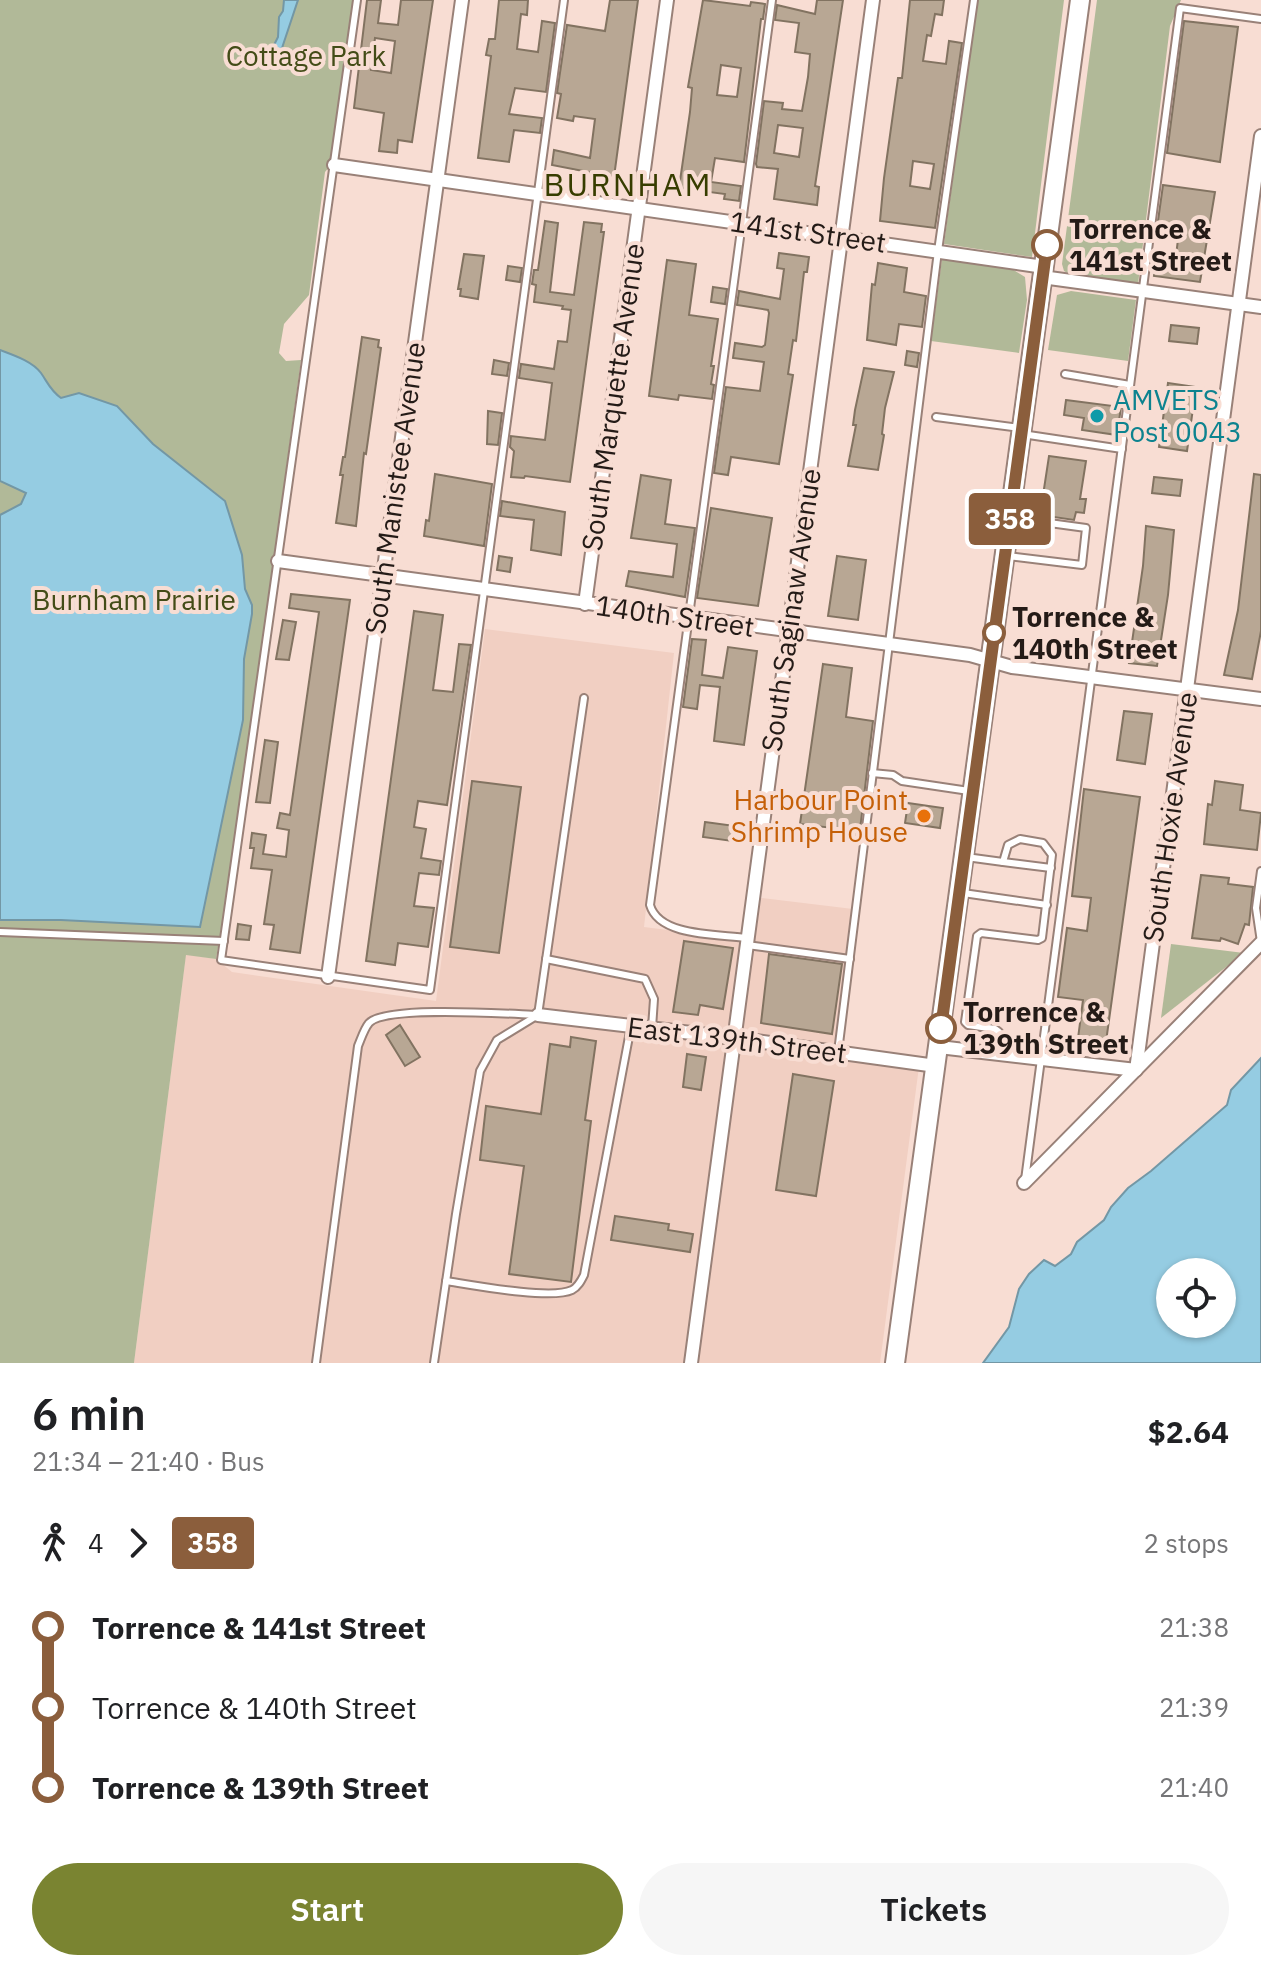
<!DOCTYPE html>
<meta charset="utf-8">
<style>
:root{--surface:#fff;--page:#f6f6f6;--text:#202124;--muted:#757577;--accent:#7a8431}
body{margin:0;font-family:"IBM Plex Sans",sans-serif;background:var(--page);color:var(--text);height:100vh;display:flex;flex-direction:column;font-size:30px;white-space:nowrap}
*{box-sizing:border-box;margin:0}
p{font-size:26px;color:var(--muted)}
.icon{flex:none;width:44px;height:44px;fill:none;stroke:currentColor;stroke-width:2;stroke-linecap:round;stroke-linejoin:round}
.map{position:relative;height:1363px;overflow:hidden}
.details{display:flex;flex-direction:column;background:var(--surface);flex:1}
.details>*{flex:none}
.badge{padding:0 16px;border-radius:6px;font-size:28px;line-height:52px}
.buttons{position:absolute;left:1156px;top:1258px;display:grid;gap:16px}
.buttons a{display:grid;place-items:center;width:80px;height:80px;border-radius:50%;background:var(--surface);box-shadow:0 2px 6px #0004;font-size:40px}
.map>.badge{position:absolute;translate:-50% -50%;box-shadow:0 0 0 4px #fff}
.legs{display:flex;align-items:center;gap:12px;height:88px;padding:0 32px;font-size:26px}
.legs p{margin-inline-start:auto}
.headline{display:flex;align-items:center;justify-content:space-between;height:136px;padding:0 32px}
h1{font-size:44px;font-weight:600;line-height:60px}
.primary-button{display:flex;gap:16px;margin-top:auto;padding:16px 32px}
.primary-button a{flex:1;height:92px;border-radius:48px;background:var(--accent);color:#fff;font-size:32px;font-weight:600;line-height:92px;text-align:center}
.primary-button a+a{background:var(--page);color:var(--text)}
ul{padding:0 32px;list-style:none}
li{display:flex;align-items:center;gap:28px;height:80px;font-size:30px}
li i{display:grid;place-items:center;width:12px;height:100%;margin:0 10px;background:currentColor}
li i::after{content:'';width:20px;height:20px;margin:-10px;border:6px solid;border-radius:50%;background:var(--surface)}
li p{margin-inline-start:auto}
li:first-child i{background:linear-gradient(#0000 50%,currentColor 0)}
li:last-child i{background:linear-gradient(currentColor 50%,#0000 0)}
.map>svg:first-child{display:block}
.built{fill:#f1cfc2}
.green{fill:#b1b998}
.water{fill:#95cce2;stroke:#7397a5;stroke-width:2;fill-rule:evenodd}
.building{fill:#b8a794;stroke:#827361;stroke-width:2;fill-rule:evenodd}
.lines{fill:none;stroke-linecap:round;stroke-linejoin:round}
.service-casing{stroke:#998178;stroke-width:10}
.minor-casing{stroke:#998178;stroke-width:16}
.secondary-casing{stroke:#998178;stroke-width:22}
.service{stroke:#fff;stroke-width:6}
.minor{stroke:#fff;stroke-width:12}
.secondary{stroke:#fff;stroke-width:18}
.line-1-casing{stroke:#fff;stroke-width:18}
.line-1{stroke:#8b5e3c;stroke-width:12}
.stop-1-dot{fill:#fff;stroke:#8b5e3c;stroke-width:4}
.culture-dot{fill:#0f9aa8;stroke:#f8ddd3;stroke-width:3}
.food-dot{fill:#e8710a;stroke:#f8ddd3;stroke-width:3}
.labels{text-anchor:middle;stroke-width:8;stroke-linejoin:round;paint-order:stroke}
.park-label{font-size:28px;fill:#434c17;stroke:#f8ddd3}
.stop-label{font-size:28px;font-weight:bold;fill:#241b17;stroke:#f8ddd3;text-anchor:start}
.street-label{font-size:28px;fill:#241b17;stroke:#f8ddd3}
.culture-label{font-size:28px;fill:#0d838f;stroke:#f8ddd3;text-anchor:start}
.food-label{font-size:28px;fill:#c56008;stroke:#f8ddd3;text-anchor:end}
.quarter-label{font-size:32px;letter-spacing:2px;fill:#373d00;stroke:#f8ddd3}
</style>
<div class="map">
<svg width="1261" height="1363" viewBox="0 0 1261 1363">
<rect width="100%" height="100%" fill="#f8ddd3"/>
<polygon class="built" points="485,629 674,653 644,927 755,941 761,898 853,909 834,1047 920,1059 880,1363 134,1363 186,954 216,959 232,972 436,1001"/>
<g class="green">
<polygon points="0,0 354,0 334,146 330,166 325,172 309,295 284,324 279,353 286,361 301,360 234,850 216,959 186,955 134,1363 0,1363"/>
<polygon points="977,0 1064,0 1032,257 944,244"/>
<polygon points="1097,0 1181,0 1170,26 1138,284 1071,275 1064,271 1062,264"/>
<polygon points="942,259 1012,269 1025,277 1027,300 1019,353 931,341"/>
<polygon points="1071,291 1136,300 1128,361 1048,350 1057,295"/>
<polygon points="1171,944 1244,953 1161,1018"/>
</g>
<g class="water">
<polygon points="284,0 298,0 282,48 272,58 271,51 278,37 279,17 283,11"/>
<path d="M0,350c13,5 32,11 41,23 7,10 9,17 20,25l18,-5 38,13 36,38 72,57 17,54 3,34 7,16v9l-8,45 -1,61 -43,207 -139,-7h-61v-405l21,-11 5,-11 -26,-12z"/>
<path d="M1261,1058v305h-278l26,-36 10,-38 10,-15 15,-14 11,6 16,-12 6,-12 27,-22 7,-13 17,-19 23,-17 76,-66 4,-15zM1170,1272h52v52h-52z"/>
</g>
<g class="building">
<path d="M367,0h14l-3,23 20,2 3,-25h32l-21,142 -14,-2 -1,13 -18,-2 5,-38 -30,-5zM375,38l20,3 -4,32 -20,-3z"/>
<polygon points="499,0 528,0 527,15 521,14 517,49 538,52 542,21 555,23 546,92 515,88 509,114 542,118 540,133 514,130 509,162 478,158 491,56 486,55 489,39 495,39"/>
<polygon points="610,0 638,0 614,177 552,165 554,150 590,158 595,119 574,116 573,121 557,118 561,94 557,93 567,25 605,31"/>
<path d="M703,0l47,6 1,-4 14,2 -2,15h-2l-17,143 -29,-4 -4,24 30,4 -2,15 -15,-2 1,-5 -46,-6 11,-76 2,-24 -4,-1zM721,65l20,3 -4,29 -20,-2z"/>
<path d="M817,0h26l-28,186 4,1 -2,18 -43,-6 4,-30 -21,-2 -1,-3 8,-63 19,2 -1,6 20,2 6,-34 2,-23 -15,-2 4,-29 -24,-3 2,-15 38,9zM778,125l25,3 -4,29 -25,-4z"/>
<path d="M910,0h34l-2,15 -7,-1 -4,22 -4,-1 -4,26 23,3 3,-23 13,2 -27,185 -55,-7 4,-43 14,-100h4zM913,161l21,3 -4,25 -20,-3z"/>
<polygon points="1184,21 1238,27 1220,162 1167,153"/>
<polygon points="1163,185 1215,192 1200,282 1154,276 1156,261 1175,264 1179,231 1157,228"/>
<polygon points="545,221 558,223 550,292 574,295 584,222 602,224 601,232 604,232 570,482 525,476 524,478 511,477 514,451 510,447 511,436 545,440 552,383 519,378 521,364 554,369 558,341 567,342 571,310 562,309 563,306 534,302 536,285 532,284 534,270 538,270"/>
<polygon points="779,253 809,257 807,272 804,272 796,341 793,340 788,374 793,375 779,464 731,457 728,475 714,473 726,387 760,391 764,362 733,358 735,343 762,347 765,345 769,313 768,310 737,305 739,291 780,299 784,269 777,268"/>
<polygon points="464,254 484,256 478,299 460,296 461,289 458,289"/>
<polygon points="667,260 696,264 689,315 718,319 711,366 714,366 711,384 714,385 712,399 679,395 678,400 649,396"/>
<polygon points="878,263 907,268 904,292 926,296 922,327 899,324 896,345 867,340 872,284 875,285"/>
<polygon points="508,266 522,268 520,282 506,280"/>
<polygon points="713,287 727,289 725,304 711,302"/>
<polygon points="1171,325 1199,328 1197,344 1169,341"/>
<polygon points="362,337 379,340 378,347 381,348 366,454 364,453 356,526 336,523 343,475 340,475 343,457 345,457"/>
<polygon points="907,351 919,353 917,367 905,365"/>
<polygon points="494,360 509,363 507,376 492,374"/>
<polygon points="864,368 894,372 885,408 882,434 884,435 878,470 848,466 856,425 853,425 855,410"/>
<polygon points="1168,383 1196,387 1187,451 1159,447"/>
<polygon points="1066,400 1121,407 1117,435 1082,430 1084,418 1064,415"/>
<polygon points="488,411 502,413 498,445 487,444"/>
<polygon points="1049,456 1086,461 1080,499 1086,499 1084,513 1076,512 1074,520 1040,515"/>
<polygon points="435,474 492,484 484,546 424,536 426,520 429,521"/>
<polygon points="1254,474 1261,475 1261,631 1252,679 1224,675 1238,610"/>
<polygon points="641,475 671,480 665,524 695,528 685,597 626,586 629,571 673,577 677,544 631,538"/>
<polygon points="1154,477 1182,480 1180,496 1152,493"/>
<polygon points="502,501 565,512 561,555 531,550 534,520 500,516"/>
<polygon points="711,508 772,518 758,606 697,598"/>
<polygon points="1146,526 1174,530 1168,595 1157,666 1129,663 1143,566"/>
<polygon points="499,556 512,558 510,572 497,570"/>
<polygon points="837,556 866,560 858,620 828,616"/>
<polygon points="291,594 350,600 300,953 270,949 274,925 264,924 272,870 251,868 254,848 250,848 252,833 266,835 263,854 286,857 289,830 277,828 280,813 290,815 319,612 289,608"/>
<polygon points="414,611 443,615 433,690 453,692 459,644 471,645 447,805 418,801 414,827 426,829 421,858 441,861 439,875 419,873 414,906 434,908 428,947 398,943 395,965 366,961"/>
<polygon points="283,620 296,622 289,660 276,659"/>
<polygon points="692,639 706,640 702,675 723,678 728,647 757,651 744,745 714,741 720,687 700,685 697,709 683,707"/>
<polygon points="823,664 852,668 846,717 873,721 859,838 848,836 849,830 800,824"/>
<polygon points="1124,711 1152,714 1145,764 1117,760"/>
<polygon points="265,740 278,742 270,803 256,802"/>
<polygon points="472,781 521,787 499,953 450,947"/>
<polygon points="1215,781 1243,785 1240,810 1261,813 1257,850 1204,844 1208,804 1212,805"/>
<polygon points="1084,789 1140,797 1105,1049 1077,1046 1083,1000 1058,997 1067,928 1087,931 1091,898 1072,896"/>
<polygon points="908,803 943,808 940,828 905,823"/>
<polygon points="705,822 735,826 732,841 703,837"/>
<polygon points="1201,875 1229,878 1228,884 1253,887 1249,925 1245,924 1238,944 1221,938 1220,941 1192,938"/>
<polygon points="238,924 251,926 249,940 236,939"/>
<polygon points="684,941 733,948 723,1009 700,1005 698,1015 673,1012"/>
<polygon points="769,954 842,964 832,1034 761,1023"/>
<polygon points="400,1025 420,1057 405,1066 386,1035"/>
<polygon points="571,1037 596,1041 585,1120 591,1121 571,1282 509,1274 524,1166 480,1160 486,1106 541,1114 550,1044 570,1047"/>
<polygon points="687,1054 706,1057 701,1090 683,1087"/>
<polygon points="793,1074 834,1081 816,1196 776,1190"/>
<polygon points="615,1216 669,1224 668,1230 693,1234 690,1252 611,1240"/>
</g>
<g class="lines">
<defs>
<g id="service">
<polyline points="357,0 221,960 430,990 564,0"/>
<polyline points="1065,374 1130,385"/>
<polyline points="936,417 1020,428"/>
<polyline points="1022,434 1122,449"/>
<polyline points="1008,556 1082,565 1086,528 1013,518"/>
<polyline points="872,773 893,775 902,781 969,791"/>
<polyline points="966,857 1003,862 1008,845 1020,839 1043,843 1052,855 1042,938 1038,940 981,933 977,936 965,1022 968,1025 995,1029 999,1032 996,1053"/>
<polyline points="1003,862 1051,868"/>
<polyline points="1261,871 1256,908 1261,942"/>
<polyline points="963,893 1047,905"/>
<polyline points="0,932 224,941"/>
<path d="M747,938c-28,-4 -88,-1 -97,-33l122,-905"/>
<polyline points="747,945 850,959"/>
<polyline points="546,959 645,979 654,999 652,1028"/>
<polyline points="538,1015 584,698"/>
<polyline points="838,1052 938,251 974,0"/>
<polyline points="1025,1180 1180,8 1261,19"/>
<path d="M446,1281c26,4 105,19 126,9 6,-3 9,-9 12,-15l47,-249"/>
<path d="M316,1363l42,-317c3,-7 6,-17 11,-23 16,-18 140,-9 169,-8"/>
<polyline points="434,1363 456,1214 480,1071 497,1040 538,1015"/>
</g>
<g id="minor">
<polyline points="334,165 1044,267"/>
<polyline points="1042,277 1261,307"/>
<polyline points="278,561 970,655 1012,667 1261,699"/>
<polyline points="585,604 667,0"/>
<polyline points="328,977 462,0"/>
<polyline points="538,1015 734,1038 936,1066"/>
<polyline points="939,1047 1136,1070 1261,136"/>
<polyline points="1024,1183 1261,943"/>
<polyline points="691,1363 873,0"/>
</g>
<polyline id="secondary" points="895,1363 1080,0"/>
</defs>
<use href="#service" class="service-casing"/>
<use href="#minor" class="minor-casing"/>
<use href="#secondary" class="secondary-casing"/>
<use href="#service" class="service"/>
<use href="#minor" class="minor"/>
<use href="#secondary" class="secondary"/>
</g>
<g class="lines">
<defs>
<polyline id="line-1" points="941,1028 1047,245"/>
</defs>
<use href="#line-1" class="line-1-casing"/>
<use href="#line-1" class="line-1"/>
</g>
<g class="stop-1-dot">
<circle cx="1047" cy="245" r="14"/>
<circle cx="994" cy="633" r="10"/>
<circle cx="941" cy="1028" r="14"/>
</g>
<circle class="culture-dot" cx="1097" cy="416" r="8"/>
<circle class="food-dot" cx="924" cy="816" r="8"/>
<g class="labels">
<g class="park-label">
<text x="306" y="66">Cottage Park</text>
<text x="134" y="610">Burnham Prairie</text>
</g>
<g class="stop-label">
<text x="1069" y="239">Torrence &amp;<tspan x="1069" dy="32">141st Street</tspan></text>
<text x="1012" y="627">Torrence &amp;<tspan x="1012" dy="32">140th Street</tspan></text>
<text x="963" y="1022">Torrence &amp;<tspan x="963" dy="32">139th Street</tspan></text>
</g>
<g class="street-label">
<text transform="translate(808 232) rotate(8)" y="10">141st Street</text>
<text transform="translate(613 397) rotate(-82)" y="10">South Marquette Avenue</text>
<text transform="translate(395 488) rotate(-82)" y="10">South Manistee Avenue</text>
<text transform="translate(791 610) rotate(-82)" y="10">South Saginaw Avenue</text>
<text transform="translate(675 616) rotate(8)" y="10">140th Street</text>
<text transform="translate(1170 817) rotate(-82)" y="10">South Hoxie Avenue</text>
<text transform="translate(737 1040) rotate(7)" y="10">East 139th Street</text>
</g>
<g class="culture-label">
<text x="1113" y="410">AMVETS<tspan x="1113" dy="32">Post 0043</tspan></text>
</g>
<g class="food-label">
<text x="908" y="810">Harbour Point<tspan x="908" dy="32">Shrimp House</tspan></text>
</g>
<g class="quarter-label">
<text x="628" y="196">BURNHAM</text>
</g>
</g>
</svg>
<div class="buttons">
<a><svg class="icon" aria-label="locate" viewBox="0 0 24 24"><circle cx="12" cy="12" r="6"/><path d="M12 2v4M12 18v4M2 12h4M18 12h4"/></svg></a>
</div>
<b class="badge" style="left:1010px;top:519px;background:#8b5e3c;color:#fff">358</b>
</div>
<section class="details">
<div class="headline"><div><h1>6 min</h1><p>21:34 – 21:40 · Bus</p></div><b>$2.64</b></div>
<div class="legs"><svg class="icon" aria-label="walk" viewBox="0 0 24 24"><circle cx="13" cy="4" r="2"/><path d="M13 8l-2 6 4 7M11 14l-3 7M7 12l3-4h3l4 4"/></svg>4<svg class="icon" aria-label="forward" viewBox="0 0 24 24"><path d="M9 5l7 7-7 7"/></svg><b class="badge" style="background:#8b5e3c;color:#fff">358</b><p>2 stops</p></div>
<ul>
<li><i style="color:#8b5e3c"></i><b>Torrence &amp; 141st Street</b><p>21:38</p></li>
<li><i style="color:#8b5e3c"></i><span>Torrence &amp; 140th Street</span><p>21:39</p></li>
<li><i style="color:#8b5e3c"></i><b>Torrence &amp; 139th Street</b><p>21:40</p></li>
</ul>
<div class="primary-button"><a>Start</a><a>Tickets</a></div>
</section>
